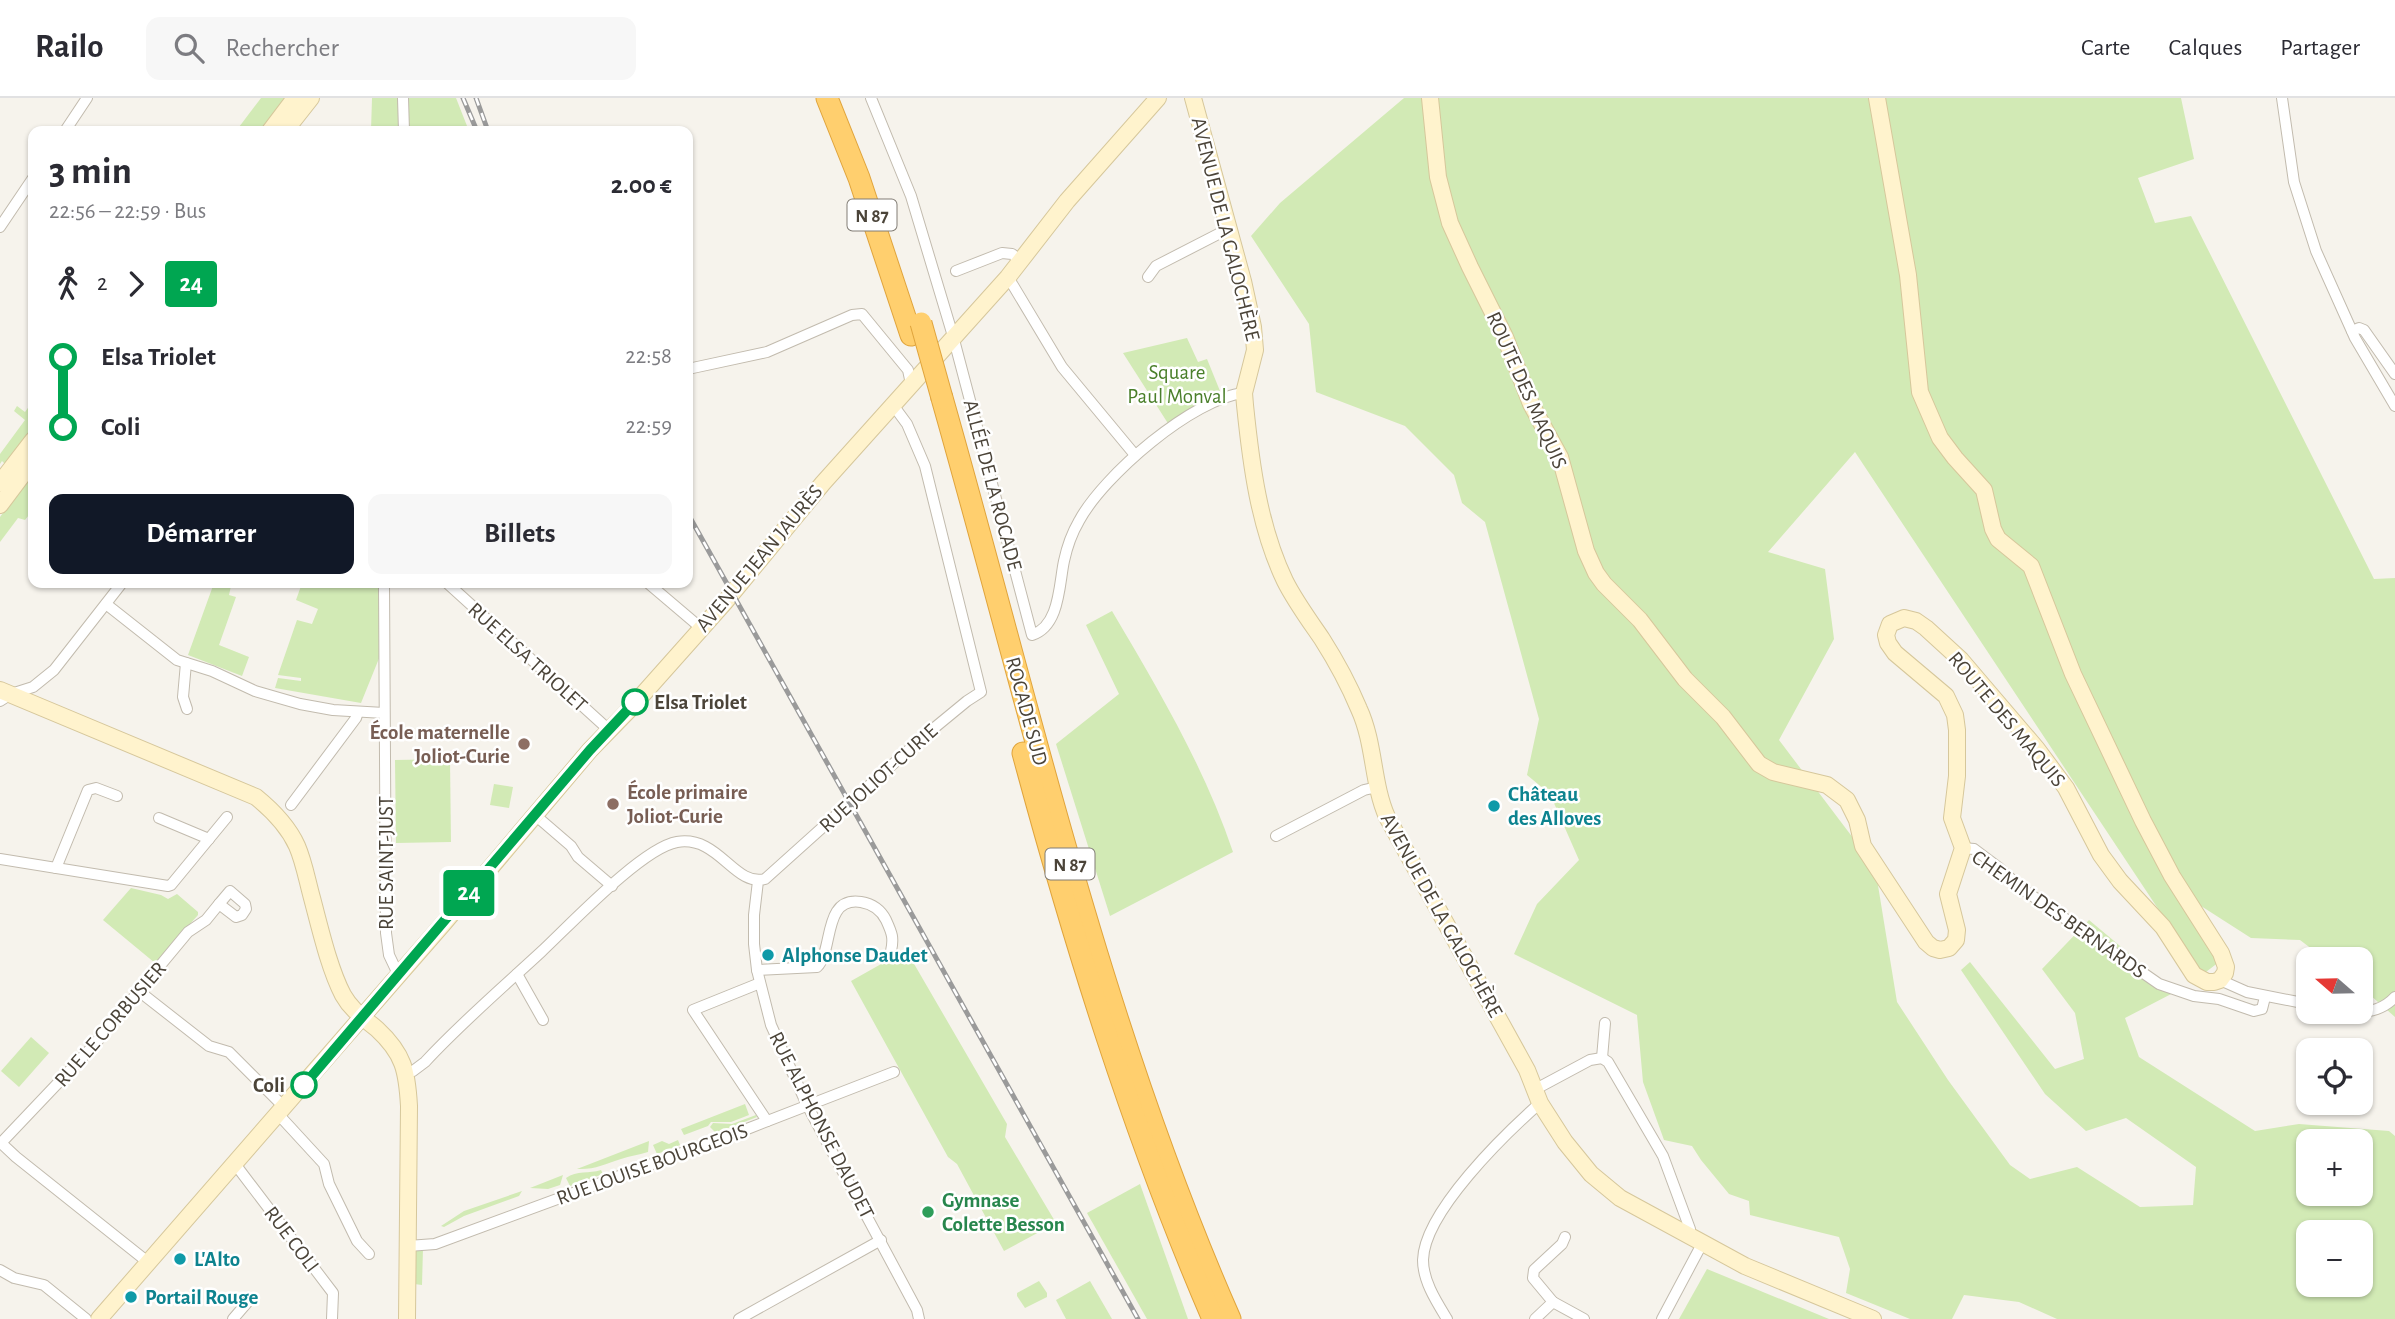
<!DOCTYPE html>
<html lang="fr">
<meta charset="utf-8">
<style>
:root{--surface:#fff;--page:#f7f7f7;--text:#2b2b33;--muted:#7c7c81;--line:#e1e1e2;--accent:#111827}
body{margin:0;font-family:"Alegreya Sans",sans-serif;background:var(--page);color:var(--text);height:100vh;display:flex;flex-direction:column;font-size:26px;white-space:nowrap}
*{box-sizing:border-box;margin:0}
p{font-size:23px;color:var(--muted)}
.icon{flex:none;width:38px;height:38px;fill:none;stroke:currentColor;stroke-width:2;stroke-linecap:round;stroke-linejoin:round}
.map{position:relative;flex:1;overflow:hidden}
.panel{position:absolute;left:28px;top:28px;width:665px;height:462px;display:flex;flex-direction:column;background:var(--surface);border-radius:14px;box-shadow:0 2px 5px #0004}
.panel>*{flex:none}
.badge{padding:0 14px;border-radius:5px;font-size:24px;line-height:46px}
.needle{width:46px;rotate:290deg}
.controls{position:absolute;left:2296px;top:849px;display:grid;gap:14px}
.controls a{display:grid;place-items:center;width:77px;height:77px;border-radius:14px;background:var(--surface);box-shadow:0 2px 5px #0004;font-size:35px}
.map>.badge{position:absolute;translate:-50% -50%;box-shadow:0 0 0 4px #fff}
.legs{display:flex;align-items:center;gap:10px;height:77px;padding:0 21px;font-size:23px}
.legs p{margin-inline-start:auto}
.overview{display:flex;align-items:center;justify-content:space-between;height:119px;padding:0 21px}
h1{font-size:38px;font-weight:700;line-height:52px}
.primary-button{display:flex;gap:14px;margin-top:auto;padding:14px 21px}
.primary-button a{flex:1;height:80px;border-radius:14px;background:var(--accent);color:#fff;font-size:28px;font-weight:700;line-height:80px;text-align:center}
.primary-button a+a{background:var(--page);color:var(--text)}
ul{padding:0 21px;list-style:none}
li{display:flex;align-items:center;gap:24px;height:70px;font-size:26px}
li i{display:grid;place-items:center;width:10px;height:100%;margin:0 9px;background:currentColor}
li i::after{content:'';width:18px;height:18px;margin:-9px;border:5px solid;border-radius:50%;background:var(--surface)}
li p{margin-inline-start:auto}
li:first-child i{background:linear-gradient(#0000 50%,currentColor 0)}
li:last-child i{background:linear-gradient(currentColor 50%,#0000 0)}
header{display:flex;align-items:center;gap:42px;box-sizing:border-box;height:98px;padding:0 35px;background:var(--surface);border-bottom:2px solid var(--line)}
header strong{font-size:33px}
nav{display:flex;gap:38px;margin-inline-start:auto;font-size:24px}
.search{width:490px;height:63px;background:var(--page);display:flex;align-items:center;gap:18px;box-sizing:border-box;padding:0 24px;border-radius:14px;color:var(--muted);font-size:26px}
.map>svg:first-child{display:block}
.green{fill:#d2eab5;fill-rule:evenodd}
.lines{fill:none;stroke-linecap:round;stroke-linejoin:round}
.street-casing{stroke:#c2bbae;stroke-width:12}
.secondary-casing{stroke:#d6c79b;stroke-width:18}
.highway-casing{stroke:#e0a43c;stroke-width:23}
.street{stroke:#fff;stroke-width:10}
.secondary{stroke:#fff3cd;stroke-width:16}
.highway{stroke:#ffcf6e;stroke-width:21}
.rail-casing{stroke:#9a9a9a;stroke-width:5}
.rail{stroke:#fff;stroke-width:2.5;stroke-dasharray:8;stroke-linecap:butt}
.highway-bridge-casing{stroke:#e0a43c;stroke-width:23;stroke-linecap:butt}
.highway-bridge{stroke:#ffcf6e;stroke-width:21}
.line-1-casing{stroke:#fff;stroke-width:16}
.line-1{stroke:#00a651;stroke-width:10}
.stop-1-dot{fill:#fff;stroke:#00a651;stroke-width:3.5}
.education-dot{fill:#8d6e63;stroke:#fff;stroke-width:2.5}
.culture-dot{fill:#0f9aa8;stroke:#fff;stroke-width:2.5}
.leisure-dot{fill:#2e9e5b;stroke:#fff;stroke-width:2.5}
.labels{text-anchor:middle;stroke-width:5;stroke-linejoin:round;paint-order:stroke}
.shield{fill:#fff;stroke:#817c74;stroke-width:2}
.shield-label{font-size:19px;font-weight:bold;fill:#4b4439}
.street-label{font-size:21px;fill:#4b4439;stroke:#fff}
.park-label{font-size:21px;fill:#4a7f2a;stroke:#fff}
.stop-label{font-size:21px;font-weight:bold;fill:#4b4439;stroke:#fff;text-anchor:start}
.education-label{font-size:21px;font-weight:bold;fill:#785e54;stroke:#fff;text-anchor:end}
.culture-label{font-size:21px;font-weight:bold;fill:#0d838f;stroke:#fff;text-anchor:start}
.leisure-label{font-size:21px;font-weight:bold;fill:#27864d;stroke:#fff;text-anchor:start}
</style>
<header>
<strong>Railo</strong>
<div class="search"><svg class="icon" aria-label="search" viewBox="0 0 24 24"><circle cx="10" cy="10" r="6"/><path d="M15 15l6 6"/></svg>Rechercher</div>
<nav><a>Carte</a><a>Calques</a><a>Partager</a></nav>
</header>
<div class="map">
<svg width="2395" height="1221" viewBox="0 0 2395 1221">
<rect width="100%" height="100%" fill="#f6f3ec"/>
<g class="green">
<polygon points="261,0 285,0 259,33 236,33"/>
<polygon points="372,0 456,0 469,33 371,33"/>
<path d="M1404,0h777l13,61 -56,19 17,45 36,-7 183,363 21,-1v439l-34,-30v-28h-36l-25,-19 -49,-2 -64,-41 32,65 -17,13 -347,-523 -87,100 57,17 9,70 -55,101 96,127 22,135 51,78 62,85 20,14 47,-12 63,40 53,-2 3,-38 -70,-49 -40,13 -41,-37 -84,-124 9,-8 85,107 29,-10 -9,-46 -33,-44 47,-49 86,72 -50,26 14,39 116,74 44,-7 90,7 6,5v183h-338l-38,-17 -55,-7 -12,24h-42l-64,-26 4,-24 -11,-32 -89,-22 -1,-14 -20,-7 -28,-34 -9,-14 -28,-6 -21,-58 -6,-67 -123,-61 23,-50 42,-44 -29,-66 -23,-19 12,-56 -54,-197 -23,-19 -8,-28 -49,-49 -89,-34 -7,-68 -58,-88 29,-33zM2308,1043h53v53h-53zM2308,1134h53v52h-53z"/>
<polygon points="1187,240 1198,264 1207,261 1220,293 1169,327 1123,255"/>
<polygon points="33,303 33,333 6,367 2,363 0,366 0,356 25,322 14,313 17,308 25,314"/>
<polygon points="33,374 33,412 25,422 18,420 0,444 0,419"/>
<polygon points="214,485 238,485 231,488 229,497 236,499 219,547 249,559 242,578 188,557"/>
<polygon points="294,485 381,485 382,553 361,605 275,590 278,580 301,583 301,580 278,577 297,522 312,526 318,511 296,502 301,488"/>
<path d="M1112,513c46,78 92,155 121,241l-123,64 -54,-172 63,-50 -33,-69z"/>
<polygon points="450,661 451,744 396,745 395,662"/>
<polygon points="494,686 513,689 509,710 490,707"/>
<polygon points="131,790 161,797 168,801 177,796 198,814 198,817 155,865 103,822"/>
<polygon points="906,852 1007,1026 1005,1039 1056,1125 1004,1153 957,1066 948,1059 851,883"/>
<polygon points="31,939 49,955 19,989 1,973"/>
<polygon points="745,1006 749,1017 731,1024 711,1024 708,1028 684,1037 681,1031"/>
<polygon points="756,1017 757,1019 716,1035 710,1029 713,1025 732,1026"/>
<polygon points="678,1042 680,1047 657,1056 653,1047 662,1043 669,1046"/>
<path d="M649,1043l-1,11c-10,3 -18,4 -27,7 -16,5 -27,11 -44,10z"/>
<path d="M601,1072l2,4 -33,12 -4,-8c11,-8 23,-4 35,-8z"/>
<polygon points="563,1077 560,1087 548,1091 530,1090"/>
<polygon points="1140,1086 1188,1221 1147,1221 1087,1115"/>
<polygon points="522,1093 519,1098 464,1118 444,1129 441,1128 464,1113"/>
<polygon points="415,1150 423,1150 422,1187 414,1186"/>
<polygon points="1707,1171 1829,1221 1679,1221"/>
<polygon points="1039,1183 1047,1195 1047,1199 1025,1210 1017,1198 1017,1195"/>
<polygon points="1090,1183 1112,1221 1066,1221 1056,1202"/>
</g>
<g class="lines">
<defs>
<g id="street">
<polyline points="403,0 404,33"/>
<path d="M871,0l40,98 42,140 79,299c28,-9 27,-51 32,-74 3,-14 8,-28 15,-40 24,-45 114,-123 165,-128"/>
<polyline points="2282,0 2294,84 2316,153 2355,240 2395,308"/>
<polyline points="65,33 87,0"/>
<polyline points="0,129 33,80"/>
<polyline points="956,173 1002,155 1012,156 1021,163"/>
<polyline points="1008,179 1062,269 1135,357"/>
<polyline points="1148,179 1156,168 1228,131"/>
<polyline points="2352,233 2359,230 2364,232 2395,276"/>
<polyline points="688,271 767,254 852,217 862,216 908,272 911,286"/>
<polyline points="384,485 386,835 389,857 398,876"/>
<polyline points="447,485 609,632"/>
<polyline points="648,485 701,530"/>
<polyline points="106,506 177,562 212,573 255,593 300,606 333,612 384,615"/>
<polyline points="186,565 183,599 187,611"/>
<polyline points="0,603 11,596 33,589 54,572 122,485"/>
<polyline points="291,707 356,620 358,614"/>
<polyline points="535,717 571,748 578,759 612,788"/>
<polyline points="159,720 209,741"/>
<polyline points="1276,738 1364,692 1377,689"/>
<polyline points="1963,750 1974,751 1998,769 2021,790 2159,886 2194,898 2219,901 2254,913 2262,911 2265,899"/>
<polyline points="0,761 168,788 171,787 227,719"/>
<polyline points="56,770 88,692 96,690 117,698"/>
<polyline points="758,783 754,817 754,846 757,872 771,927 807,1007 917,1212 919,1221"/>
<polygon points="230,793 245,806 246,811 242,817 236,819 219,806"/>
<path d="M757,872l60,-3c17,-16 5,-71 44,-65 12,2 20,8 25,18 6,13 8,18 5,31"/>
<polyline points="517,876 543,922"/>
<polyline points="2220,882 2247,894 2308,906"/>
<polyline points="760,885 693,912 767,1023"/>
<polyline points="140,894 209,948 229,954 284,1009"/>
<path d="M2355,914c16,0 29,-3 40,-15"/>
<polyline points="1602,960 1608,964 1663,1058 1690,1131 1689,1136"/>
<polyline points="1602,960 1605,925"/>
<path d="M407,975l6,-2 12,-9c36,-39 77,-74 116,-110 28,-26 101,-104 136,-110 42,-7 57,45 88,37l157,-141 45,-37 14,-9 -56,-226 -18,-42 -14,-19"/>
<polyline points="1534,992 1590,962 1602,960"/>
<polyline points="278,1016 324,1066 329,1086 357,1143 369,1156"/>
<polyline points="1,1045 16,1059 149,1165"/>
<polyline points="0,1046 95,946 188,834 206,822 219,806"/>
<polyline points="235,1066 333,1195 332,1221"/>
<polyline points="408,1148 435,1146 747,1031 894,974"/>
<polyline points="0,1172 14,1180 44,1187 86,1221"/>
<polyline points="1553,1204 1533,1180 1534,1172 1562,1146 1565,1139"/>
<polyline points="233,1221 251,1200"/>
<polyline points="739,1221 881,1142"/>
<path d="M1447,1221c-11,-18 -24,-38 -24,-59 1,-48 82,-126 117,-157"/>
<polyline points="1535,1221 1553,1204 1584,1221"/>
<polyline points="1662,1221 1703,1144"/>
</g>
<g id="secondary">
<path d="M1193,0l50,183 10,46 2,23 -11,43 1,12c6,59 14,122 40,176 10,20 24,39 37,58 14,22 27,46 37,70 16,35 13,74 28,108l140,253 13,33 25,39 26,32 29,24 125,68 128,53"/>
<polyline points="1430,0 1438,79 1450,125 1470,169 1505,239 1531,306 1560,359 1586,453 1596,475 1604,486 1640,522 1685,581 1723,619 1759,666 1773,674 1827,687 1847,702 1857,722 1863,748 1926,844 1933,850 1940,852 1949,850 1956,842 1957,832 1948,796 1963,750 1952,720 1957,678 1957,632 1955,617 1946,598 1895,555 1888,545 1886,537 1890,526 1904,520 1916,523 1926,530 1961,562 2037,651 2066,690 2101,757 2120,783 2163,829 2194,877 2207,884 2214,884 2220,882 2225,875 2226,869 2221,855 2172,778 2143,723 2073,576 2031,468 1998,441 1993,431 1984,392 1955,360 1940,340 1920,294 1908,177 1877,0"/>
<polyline points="270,33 295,0"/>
<polyline points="285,33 311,0"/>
<polyline points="0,385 33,342"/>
<polyline points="0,407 33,363"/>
<path d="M0,592l256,107c16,13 32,29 41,49 7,16 10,34 15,52 8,30 17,70 31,97 9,16 21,23 34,34 27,25 30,42 32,77l-2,213"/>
<polyline points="99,1221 443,826 590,652 628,613 725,504 823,385 1008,179 1067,103 1158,0"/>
</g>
<g id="highway">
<polyline points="827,0 859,80 911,237"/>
<path d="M942,300c88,309 158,626 288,921"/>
<path d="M1023,655c52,193 111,383 190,566"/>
</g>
</defs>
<use href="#street" class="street-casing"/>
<use href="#secondary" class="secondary-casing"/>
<use href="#highway" class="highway-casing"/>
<use href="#street" class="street"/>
<use href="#secondary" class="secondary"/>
<use href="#highway" class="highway"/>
<defs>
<g id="rail">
<polyline points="463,0 477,33"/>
<polyline points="476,0 488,33"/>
<polyline points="688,416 1138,1221"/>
</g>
</defs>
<use href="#rail" class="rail-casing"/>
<use href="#rail" class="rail"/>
<defs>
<polyline id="highway-bridge" points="921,225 942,300"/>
</defs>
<use href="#highway-bridge" class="highway-bridge-casing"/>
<use href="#highway-bridge" class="highway-bridge"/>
</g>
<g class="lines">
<defs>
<polyline id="line-1" points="304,987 590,652 635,604"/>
</defs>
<use href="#line-1" class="line-1-casing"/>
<use href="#line-1" class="line-1"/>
</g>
<g class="stop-1-dot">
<circle cx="635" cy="604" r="12"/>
<circle cx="304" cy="987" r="12"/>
</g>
<g class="education-dot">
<circle cx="524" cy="646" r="7"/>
<circle cx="613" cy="706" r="7"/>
</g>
<g class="culture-dot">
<circle cx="1494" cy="708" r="7"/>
<circle cx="768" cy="857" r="7"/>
<circle cx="180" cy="1161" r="7"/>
<circle cx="131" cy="1199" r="7"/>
</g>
<circle class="leisure-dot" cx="928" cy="1114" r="7"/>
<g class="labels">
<g class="shield">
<rect x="847.5" y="101.5" width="49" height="31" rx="5"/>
<rect x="1045.5" y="750.5" width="49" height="31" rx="5"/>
</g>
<g class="shield-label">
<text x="872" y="124">N 87</text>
<text x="1070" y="773">N 87</text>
</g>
<g class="street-label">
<text transform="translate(1226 131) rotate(76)" y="7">AVENUE DE LA GALOCHÈRE</text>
<text transform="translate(1527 292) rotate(66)" y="7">ROUTE DES MAQUIS</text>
<text transform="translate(993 387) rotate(75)" y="7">ALLÉE DE LA ROCADE</text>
<text transform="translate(759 460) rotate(-50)" y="7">AVENUE JEAN JAURÈS</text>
<text transform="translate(528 559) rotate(42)" y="7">RUE ELSA TRIOLET</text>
<text transform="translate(1027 613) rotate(75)" y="7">ROCADE SUD</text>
<text transform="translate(2007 621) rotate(50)" y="7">ROUTE DES MAQUIS</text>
<text transform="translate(878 680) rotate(-42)" y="7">RUE JOLIOT-CURIE</text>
<text transform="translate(386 765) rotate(-90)" y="7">RUE SAINT-JUST</text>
<text transform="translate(2059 816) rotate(35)" y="7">CHEMIN DES BERNARDS</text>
<text transform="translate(1442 817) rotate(61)" y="7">AVENUE DE LA GALOCHÈRE</text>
<text transform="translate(110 926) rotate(-49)" y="7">RUE LE CORBUSIER</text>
<text transform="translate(822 1027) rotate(63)" y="7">RUE ALPHONSE DAUDET</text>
<text transform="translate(652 1066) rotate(-20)" y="7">RUE LOUISE BOURGEOIS</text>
<text transform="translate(292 1141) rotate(53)" y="7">RUE COLI</text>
</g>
<g class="park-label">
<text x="1177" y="281">Square<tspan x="1177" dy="24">Paul Monval</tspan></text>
</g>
<g class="stop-label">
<text x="654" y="611">Elsa Triolet</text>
<text x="285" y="994" text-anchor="end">Coli</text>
</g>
<g class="education-label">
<text x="510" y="641">École maternelle<tspan x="510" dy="24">Joliot-Curie</tspan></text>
<text x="627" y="701" text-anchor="start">École primaire<tspan x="627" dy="24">Joliot-Curie</tspan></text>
</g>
<g class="culture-label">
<text x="1508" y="703">Château<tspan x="1508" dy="24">des Alloves</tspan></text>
<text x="782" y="864">Alphonse Daudet</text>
<text x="194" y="1168">L'Alto</text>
<text x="145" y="1206">Portail Rouge</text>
</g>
<g class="leisure-label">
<text x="942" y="1109">Gymnase<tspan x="942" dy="24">Colette Besson</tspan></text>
</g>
</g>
</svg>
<div class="controls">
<a><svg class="needle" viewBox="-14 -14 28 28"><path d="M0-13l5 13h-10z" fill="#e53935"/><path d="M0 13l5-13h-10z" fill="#7c7c81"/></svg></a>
<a><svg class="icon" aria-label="locate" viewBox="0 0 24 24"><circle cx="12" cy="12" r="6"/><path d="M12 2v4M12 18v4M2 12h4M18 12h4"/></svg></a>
<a>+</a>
<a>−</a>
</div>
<b class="badge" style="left:469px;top:795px;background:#00a651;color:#fff">24</b>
<section class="panel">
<div class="overview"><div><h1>3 min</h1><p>22:56 – 22:59 · Bus</p></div><b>2.00 €</b></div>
<div class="legs"><svg class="icon" aria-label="walk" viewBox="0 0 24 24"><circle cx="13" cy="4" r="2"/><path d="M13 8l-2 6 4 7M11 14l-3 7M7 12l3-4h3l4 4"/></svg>2<svg class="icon" aria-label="forward" viewBox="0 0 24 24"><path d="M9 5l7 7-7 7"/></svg><b class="badge" style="background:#00a651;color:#fff">24</b></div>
<ul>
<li><i style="color:#00a651"></i><b>Elsa Triolet</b><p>22:58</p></li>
<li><i style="color:#00a651"></i><b>Coli</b><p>22:59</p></li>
</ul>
<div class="primary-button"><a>Démarrer</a><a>Billets</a></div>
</section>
</div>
